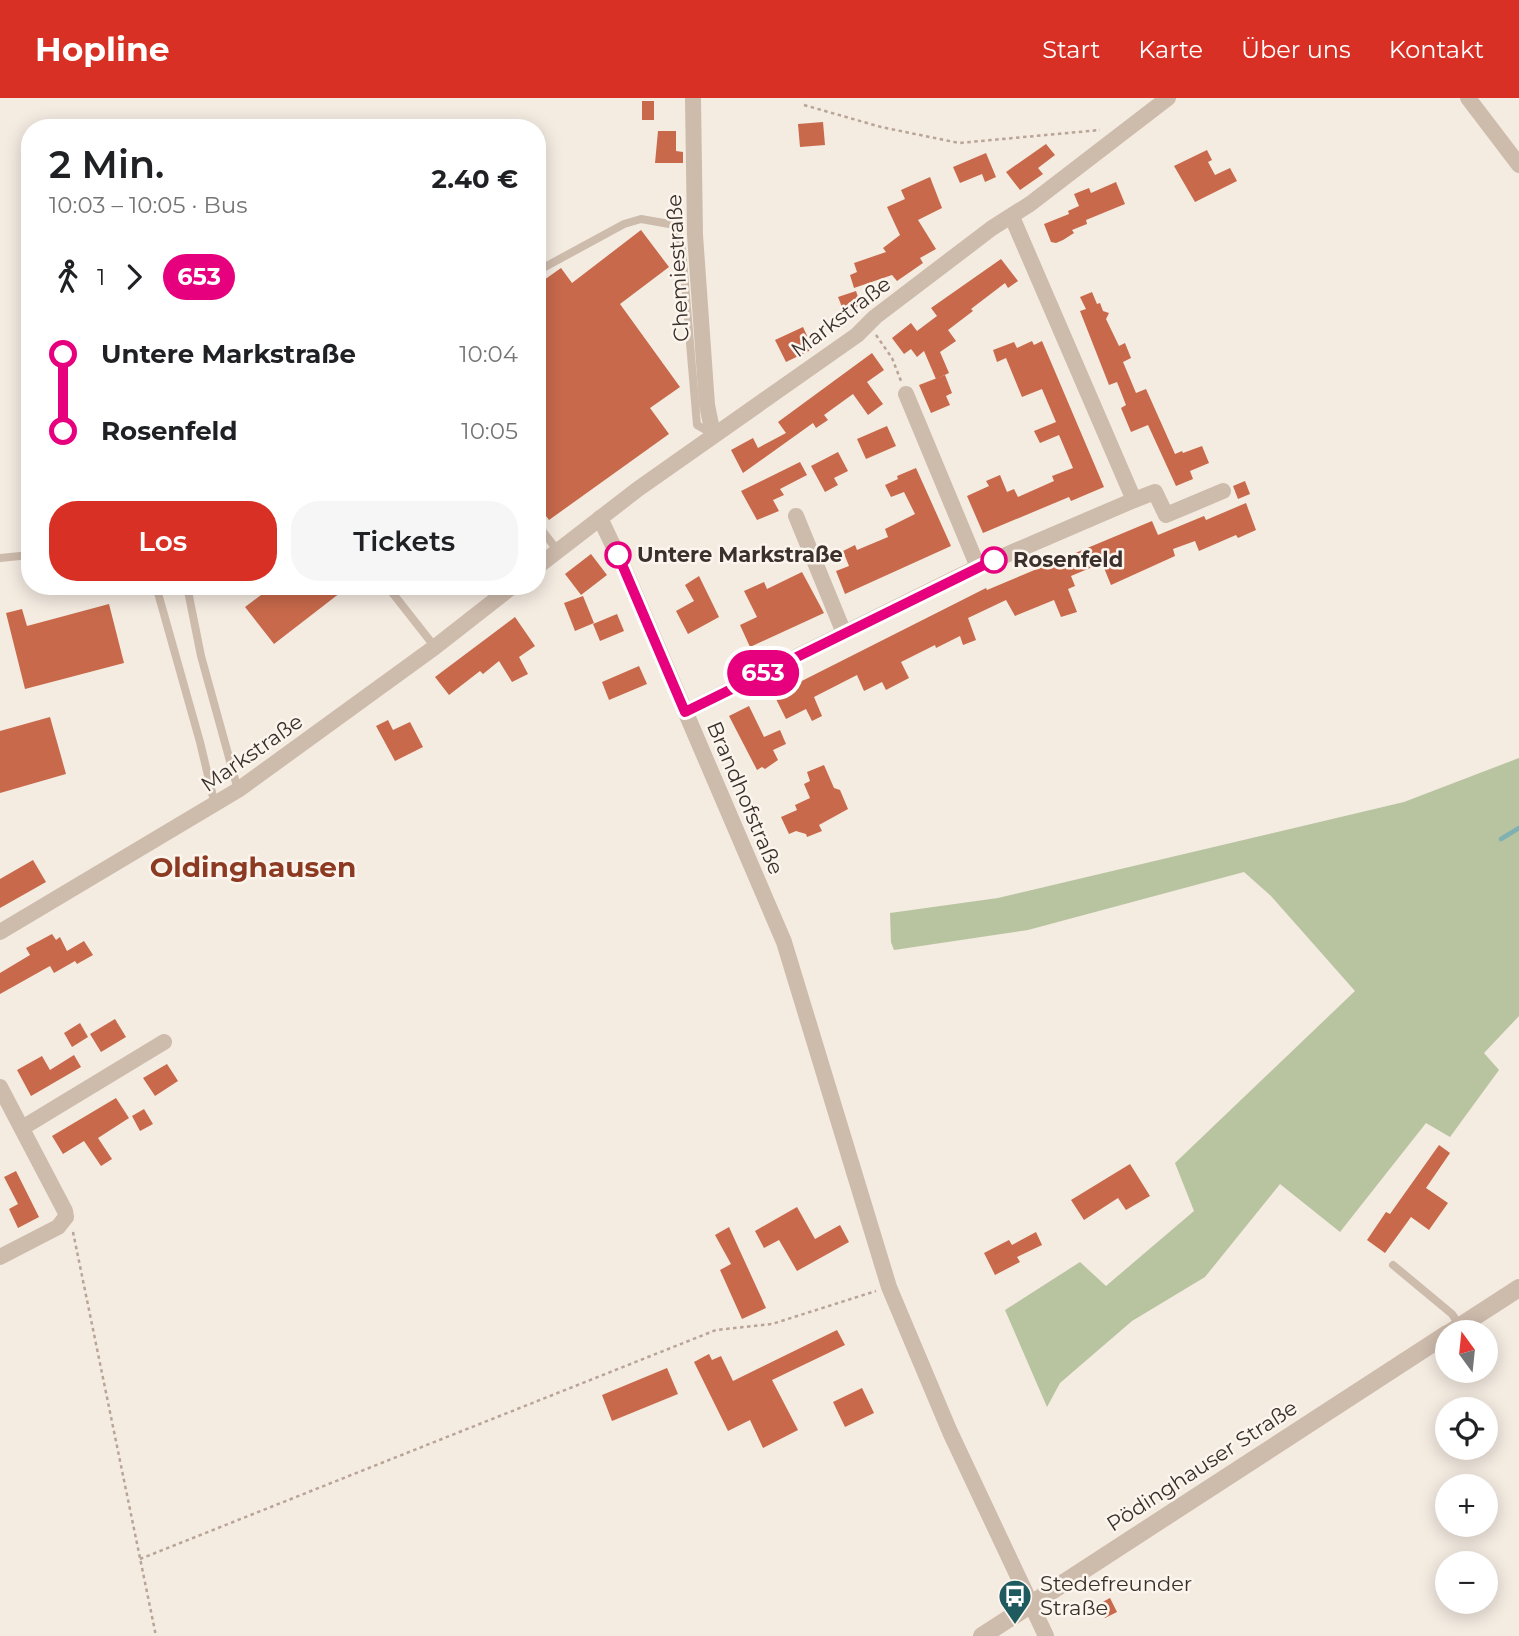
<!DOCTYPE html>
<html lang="de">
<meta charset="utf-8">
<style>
:root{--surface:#fff;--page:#f6f6f6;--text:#202124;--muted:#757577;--accent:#d93025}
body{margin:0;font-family:Montserrat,sans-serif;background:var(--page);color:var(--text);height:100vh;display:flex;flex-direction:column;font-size:26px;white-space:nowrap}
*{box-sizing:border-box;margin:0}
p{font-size:23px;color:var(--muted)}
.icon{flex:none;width:38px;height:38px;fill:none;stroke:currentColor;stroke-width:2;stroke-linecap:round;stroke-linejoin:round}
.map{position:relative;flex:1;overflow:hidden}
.side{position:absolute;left:21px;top:21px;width:525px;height:476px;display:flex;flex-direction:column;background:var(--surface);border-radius:28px;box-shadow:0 4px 18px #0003}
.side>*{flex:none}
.badge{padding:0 14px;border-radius:23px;font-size:24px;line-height:46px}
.needle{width:46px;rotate:345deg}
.tools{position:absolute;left:1435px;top:1222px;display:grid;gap:14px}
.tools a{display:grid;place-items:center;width:63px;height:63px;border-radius:50%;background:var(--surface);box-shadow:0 4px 18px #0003;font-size:35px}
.map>.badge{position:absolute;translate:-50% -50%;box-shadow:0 0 0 4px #fff}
.legs{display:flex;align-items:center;gap:10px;height:77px;padding:0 28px;font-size:23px}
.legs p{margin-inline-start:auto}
.overview{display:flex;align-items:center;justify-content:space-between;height:119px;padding:0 28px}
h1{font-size:38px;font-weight:600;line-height:52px}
.cta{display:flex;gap:14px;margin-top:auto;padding:14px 28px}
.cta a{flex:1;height:80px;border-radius:28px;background:var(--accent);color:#fff;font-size:28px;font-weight:600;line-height:80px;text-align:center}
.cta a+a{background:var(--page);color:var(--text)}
ul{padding:0 28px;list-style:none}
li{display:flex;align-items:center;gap:24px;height:77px;font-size:26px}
li i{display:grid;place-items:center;width:10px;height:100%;margin:0 9px;background:currentColor}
li i::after{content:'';width:18px;height:18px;margin:-9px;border:5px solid;border-radius:50%;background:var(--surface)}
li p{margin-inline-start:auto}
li:first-child i{background:linear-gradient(#0000 50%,currentColor 0)}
li:last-child i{background:linear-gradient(currentColor 50%,#0000 0)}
header{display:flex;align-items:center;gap:42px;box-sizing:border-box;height:98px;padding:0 35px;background:var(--accent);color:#fff}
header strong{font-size:33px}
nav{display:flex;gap:38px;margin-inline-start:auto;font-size:24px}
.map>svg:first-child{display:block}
.green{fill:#b8c4a0}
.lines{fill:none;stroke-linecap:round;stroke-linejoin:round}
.stream{stroke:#7fb0b2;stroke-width:4.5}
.building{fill:#c8694b}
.path{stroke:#b9a596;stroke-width:2.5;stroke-dasharray:3.5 3.5;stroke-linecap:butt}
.service{stroke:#cdbbac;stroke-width:8}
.minor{stroke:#cdbbac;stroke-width:16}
.tertiary{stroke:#cdbbac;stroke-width:18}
.line-1-casing{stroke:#fff;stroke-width:16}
.line-1{stroke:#e6007e;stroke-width:10}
.stop-1-dot{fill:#fff;stroke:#e6007e;stroke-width:3.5}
.labels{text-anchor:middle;stroke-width:5;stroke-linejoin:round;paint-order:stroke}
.street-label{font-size:21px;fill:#3b302b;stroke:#fbf5ee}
.stop-label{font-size:21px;font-weight:bold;fill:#3b302b;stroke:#fbf5ee;text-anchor:start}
.poi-label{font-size:21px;fill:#3b302b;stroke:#fbf5ee;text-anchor:start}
.district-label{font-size:28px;font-weight:bold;fill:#8c3b22;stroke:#fbf5ee}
</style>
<header>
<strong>Hopline</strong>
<nav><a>Start</a><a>Karte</a><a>Über uns</a><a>Kontakt</a></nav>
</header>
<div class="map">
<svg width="1519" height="1538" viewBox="0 0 1519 1538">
<rect width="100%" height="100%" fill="#f4ebe1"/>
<polygon class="green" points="1519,660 1519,918 1484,955 1499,972 1450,1039 1426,1025 1340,1134 1280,1086 1205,1179 1132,1223 1060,1285 1047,1309 1005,1212 1080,1164 1106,1188 1194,1113 1175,1065 1355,893 1271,798 1244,774 1028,832 894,852 891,844 890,815 998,800 1404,704"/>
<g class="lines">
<polyline class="stream" points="1501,741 1519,730"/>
</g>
<g class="building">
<rect x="642" y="3" width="12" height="19"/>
<polygon points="823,24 825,47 800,49 798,26"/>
<polygon points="658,33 676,33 676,53 683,54 683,65 655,65"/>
<polygon points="1046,46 1055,57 1038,70 1043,76 1020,92 1006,74"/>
<polygon points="1207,52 1212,62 1208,64 1215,77 1230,70 1237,83 1195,104 1174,68"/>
<polygon points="986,55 996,79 985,84 982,76 960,85 953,69"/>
<polygon points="930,79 942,110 918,122 936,151 920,160 923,165 897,183 892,177 854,190 850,177 857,174 854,165 886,154 883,150 900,137 887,109 905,101 901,92"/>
<polygon points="1116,84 1125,106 1086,122 1087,126 1072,132 1074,135 1063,142 1056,145 1051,144 1044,126 1069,116 1068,113 1079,108 1074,96 1089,90 1091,95"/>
<polygon points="641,132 669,169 620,206 680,289 650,310 669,336 549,422 537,406 537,187 561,170 572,185"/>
<polygon points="1001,161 1018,183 1008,190 1005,185 971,211 973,213 948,232 956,243 940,254 949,275 936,281 924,253 917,259 911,251 904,256 892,240 911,225 917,233 937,218 931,210"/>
<polygon points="856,193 861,208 844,214 838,199"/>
<polygon points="1092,194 1097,206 1100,205 1103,213 1109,215 1106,221 1119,248 1125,245 1131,260 1123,264 1136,295 1146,291 1175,356 1182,353 1183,355 1202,348 1209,365 1190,373 1193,381 1176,388 1148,327 1131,334 1121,310 1126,307 1117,284 1109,287 1080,213 1086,211 1080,199"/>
<polygon points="803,229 813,251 786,264 775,242"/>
<polygon points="1032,243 1034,247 1042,243 1104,389 1071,403 1069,399 983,435 967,398 989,388 986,383 1000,377 1007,394 1014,391 1018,399 1054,383 1052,378 1073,370 1059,337 1040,345 1034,333 1056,324 1042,291 1022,299 1006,260 997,264 993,252 1014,244 1017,250"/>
<polygon points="872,255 884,272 867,284 883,306 868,317 853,296 824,317 828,322 816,330 813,325 743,375 731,352 753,340 758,350 786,335 778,324"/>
<polygon points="945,277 952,295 946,298 950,307 931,315 919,287"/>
<polygon points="887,328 896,348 866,361 857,341"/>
<polygon points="838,354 848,373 834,380 838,387 825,394 811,368"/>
<polygon points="800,364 807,377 780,391 784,397 773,402 779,413 757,422 741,393"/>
<polygon points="916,370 951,448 845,496 836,473 849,468 843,453 855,447 857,452 888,439 885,431 915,416 904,394 891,399 885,387 898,381 897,378"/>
<polygon points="1245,383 1250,396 1238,401 1233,388"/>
<polygon points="1246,405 1256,432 1238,440 1236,437 1199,453 1195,443 1173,451 1175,458 1111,487 1102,465 1071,478 1075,488 1068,491 1077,514 1061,519 1054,502 1015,518 1006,502 968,520 976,542 963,547 960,538 936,550 935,547 901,564 909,580 886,592 882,584 864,593 857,577 814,599 822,618 812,623 806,611 786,621 774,597 986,490 987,492 1152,423 1158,437 1204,418 1206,422"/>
<polygon points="591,456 607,477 581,497 565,476"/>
<polygon points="802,474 824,515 750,549 740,527 757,519 744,493 764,484 767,491"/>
<polygon points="699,478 719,519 688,536 676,513 694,503 685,487"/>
<polygon points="273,488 349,488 274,546 245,509"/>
<polygon points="583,498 594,525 575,533 564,505"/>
<polygon points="109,506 124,565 25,591 6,515 22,511 27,528"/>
<polygon points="617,516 624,533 600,543 593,526"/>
<polygon points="515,519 535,548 519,559 528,576 512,584 499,563 483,576 480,573 449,597 435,579"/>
<polygon points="639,568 647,586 609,602 602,584"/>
<polygon points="749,608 764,639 780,632 786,646 773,652 778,662 765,671 762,669 757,672 729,618"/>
<polygon points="50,619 66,676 0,695 0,633"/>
<polygon points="388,622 393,632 410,624 423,649 395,663 376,628"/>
<polygon points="824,667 834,690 840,692 848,711 819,727 822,733 807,739 806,736 796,733 789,736 781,719 797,712 795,707 810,700 804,686 810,683 807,674"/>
<polygon points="33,762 46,784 0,810 0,781"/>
<polygon points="52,836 56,842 60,839 67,853 84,843 93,857 77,866 75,863 54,875 50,868 0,896 0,875 30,857 26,850"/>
<polygon points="115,921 126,939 101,954 90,936"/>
<polygon points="80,925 88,939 72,949 64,935"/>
<polygon points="74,957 81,969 31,998 17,972 42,958 50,972"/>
<polygon points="167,966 178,983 155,998 143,980"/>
<polygon points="116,1000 129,1020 98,1040 112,1061 101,1068 84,1043 63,1056 52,1038"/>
<polygon points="144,1011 153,1026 140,1033 132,1018"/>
<polygon points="1439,1047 1450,1055 1426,1090 1448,1105 1429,1132 1411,1119 1385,1155 1367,1142 1386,1114 1390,1116"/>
<polygon points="1130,1066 1150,1098 1126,1112 1118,1100 1084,1122 1071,1102"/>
<polygon points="16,1073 39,1119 18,1130 9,1111 18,1106 4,1079"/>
<polygon points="797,1109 815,1141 840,1127 849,1144 797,1173 779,1142 764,1150 755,1133"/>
<polygon points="729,1129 766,1210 742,1221 720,1172 731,1166 715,1137"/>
<polygon points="1036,1134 1042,1147 1017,1159 1020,1164 995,1177 984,1155 1009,1142 1012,1147"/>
<polygon points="837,1232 845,1247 772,1282 798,1332 763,1350 750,1322 728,1333 694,1264 709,1256 712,1262 721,1258 733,1283"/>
<polygon points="667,1270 678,1296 612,1323 602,1297"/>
<polygon points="862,1290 874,1315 845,1329 833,1304"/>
<polygon points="1110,1500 1117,1514 1105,1520 1097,1507"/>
</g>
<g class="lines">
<g class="path">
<polyline points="804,7 881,29 959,45 1100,32"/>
<polyline points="876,237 892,260 901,283"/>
<polyline points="73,1134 156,1538"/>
<polyline points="140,1461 716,1232 772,1226 876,1193"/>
</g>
<g class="service">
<polyline points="537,169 543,170 624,126 641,121 675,127 682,151 697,327 711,335"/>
<polyline points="537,426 558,453"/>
<polyline points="0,460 30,457"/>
<polyline points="156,488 200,644 215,707"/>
<polyline points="187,488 201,558 238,692"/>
<polyline points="387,488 435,549"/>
<polyline points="1393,1167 1452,1216 1460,1228"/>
</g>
<g class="minor">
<polyline points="693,0 695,137 707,307 713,336"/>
<polyline points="1468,0 1519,67"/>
<polyline points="906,296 978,469"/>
<polyline points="1134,402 1155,394 1166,417 1223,393"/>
<polyline points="796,418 844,535"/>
<polyline points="600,420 626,475 784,844 889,1189 950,1334 1046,1538"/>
<polyline points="537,469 638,391 857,237 875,219 992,130 1030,106 1168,0"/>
<polyline points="685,614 978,469 1134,402 1012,119"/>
<polyline points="0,834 238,692 435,549 513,488"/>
<polyline points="0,989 65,1113 66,1119 58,1129 0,1159"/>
<polyline points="22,1030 164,944"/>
</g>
<g class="tertiary">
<polyline points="1451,1234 1519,1190"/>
<polyline points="982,1538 1447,1236"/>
</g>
</g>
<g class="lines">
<defs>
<polyline id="line-1" points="618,457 685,614 994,462"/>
</defs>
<use href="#line-1" class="line-1-casing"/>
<use href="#line-1" class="line-1"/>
</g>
<defs>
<symbol id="bus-pin" viewBox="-11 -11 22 30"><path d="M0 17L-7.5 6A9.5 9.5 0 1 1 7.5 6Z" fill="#1f5a5e" stroke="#fbf5ee"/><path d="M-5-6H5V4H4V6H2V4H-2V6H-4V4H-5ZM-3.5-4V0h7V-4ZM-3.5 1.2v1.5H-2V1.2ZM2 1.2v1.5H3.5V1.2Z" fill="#fff"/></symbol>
</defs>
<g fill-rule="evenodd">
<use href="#bus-pin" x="996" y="1479" width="38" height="52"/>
</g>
<g class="stop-1-dot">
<circle cx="618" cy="457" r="12"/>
<circle cx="994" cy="462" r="12"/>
</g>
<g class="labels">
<g class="street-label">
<text transform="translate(678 170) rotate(-93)" y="7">Chemiestraße</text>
<text transform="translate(841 219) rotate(-37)" y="7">Markstraße</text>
<text transform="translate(252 655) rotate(-35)" y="7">Markstraße</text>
<text transform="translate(745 700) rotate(67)" y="7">Brandhofstraße</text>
<text transform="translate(1202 1368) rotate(-33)" y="7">Pödinghauser Straße</text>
</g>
<g class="stop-label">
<text x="637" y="464">Untere Markstraße</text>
<text x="1013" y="469">Rosenfeld</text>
</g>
<g class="poi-label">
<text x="1040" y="1493">Stedefreunder<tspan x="1040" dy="24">Straße</tspan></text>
</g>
<g class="district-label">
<text x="253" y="779">Oldinghausen</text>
</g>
</g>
</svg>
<div class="tools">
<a><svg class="needle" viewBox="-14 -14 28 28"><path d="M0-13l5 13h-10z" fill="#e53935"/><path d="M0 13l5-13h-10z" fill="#757577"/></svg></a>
<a><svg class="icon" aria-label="locate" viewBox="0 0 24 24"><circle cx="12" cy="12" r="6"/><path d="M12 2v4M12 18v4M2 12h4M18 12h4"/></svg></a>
<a>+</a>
<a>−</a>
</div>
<b class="badge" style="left:763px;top:575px;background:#e6007e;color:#fff">653</b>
<section class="side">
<div class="overview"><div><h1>2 Min.</h1><p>10:03 – 10:05 · Bus</p></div><b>2.40 €</b></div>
<div class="legs"><svg class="icon" aria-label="walk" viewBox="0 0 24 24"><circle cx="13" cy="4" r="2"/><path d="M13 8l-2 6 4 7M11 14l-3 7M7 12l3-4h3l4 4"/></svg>1<svg class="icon" aria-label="forward" viewBox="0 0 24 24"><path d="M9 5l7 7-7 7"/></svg><b class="badge" style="background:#e6007e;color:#fff">653</b></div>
<ul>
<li><i style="color:#e6007e"></i><b>Untere Markstraße</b><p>10:04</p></li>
<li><i style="color:#e6007e"></i><b>Rosenfeld</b><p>10:05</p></li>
</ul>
<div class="cta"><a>Los</a><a>Tickets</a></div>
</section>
</div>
